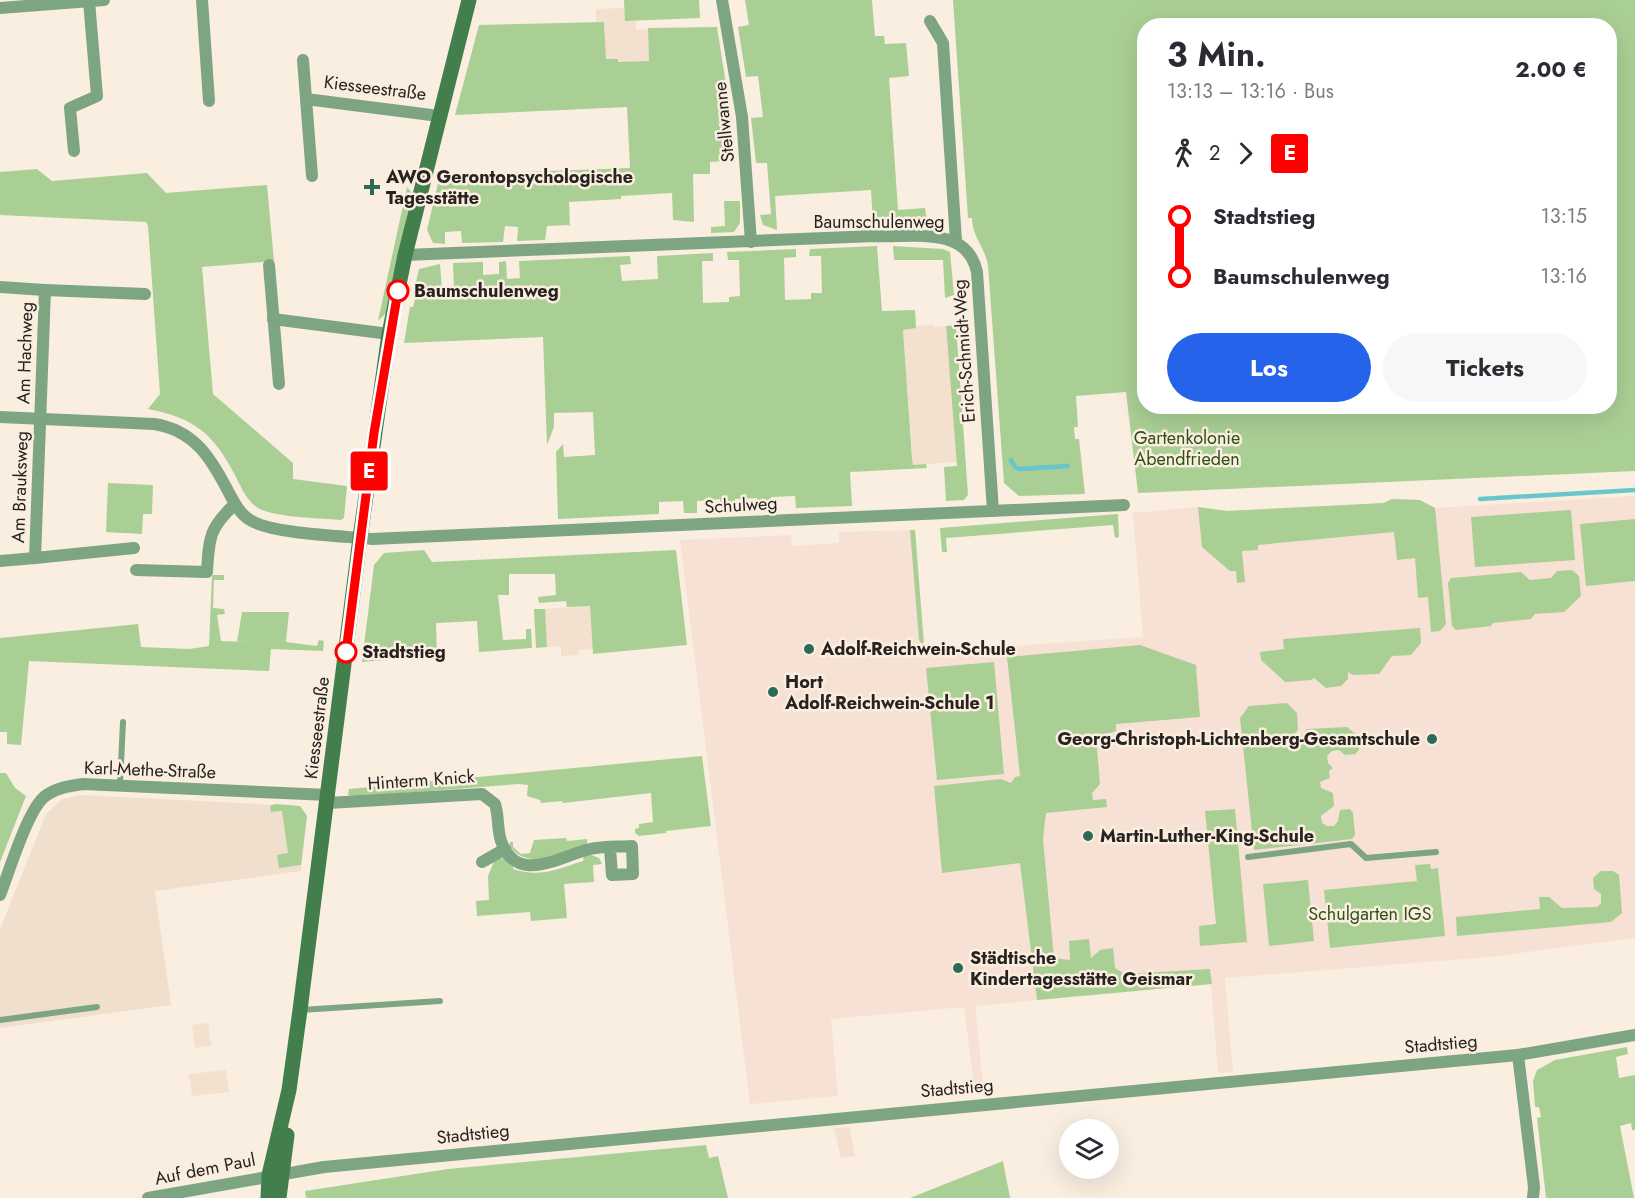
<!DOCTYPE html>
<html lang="de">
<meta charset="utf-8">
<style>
:root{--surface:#fff;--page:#f7f7f7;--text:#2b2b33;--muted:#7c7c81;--accent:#2563eb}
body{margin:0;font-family:Jost,sans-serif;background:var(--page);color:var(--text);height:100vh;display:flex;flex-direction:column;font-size:22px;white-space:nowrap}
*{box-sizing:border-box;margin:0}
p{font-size:20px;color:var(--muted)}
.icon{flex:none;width:33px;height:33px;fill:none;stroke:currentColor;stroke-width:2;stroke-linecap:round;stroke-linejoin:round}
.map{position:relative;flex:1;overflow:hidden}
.side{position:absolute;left:1137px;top:18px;width:480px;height:396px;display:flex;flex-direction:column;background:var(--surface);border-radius:24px;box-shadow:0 6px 24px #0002}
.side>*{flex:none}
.badge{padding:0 12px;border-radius:4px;font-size:21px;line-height:39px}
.tools{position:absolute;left:1059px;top:1119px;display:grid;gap:12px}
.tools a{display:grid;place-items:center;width:60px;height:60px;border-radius:50%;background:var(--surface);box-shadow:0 6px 24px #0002;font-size:30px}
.map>.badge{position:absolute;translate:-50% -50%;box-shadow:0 0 0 3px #fff}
.legs{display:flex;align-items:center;gap:9px;height:66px;padding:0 30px;font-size:20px}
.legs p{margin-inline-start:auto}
.head{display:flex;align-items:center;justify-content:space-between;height:102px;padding:0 30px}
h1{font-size:33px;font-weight:700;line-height:45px}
.action{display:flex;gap:12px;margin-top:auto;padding:12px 30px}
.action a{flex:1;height:69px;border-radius:36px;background:var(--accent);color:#fff;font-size:24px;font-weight:700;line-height:69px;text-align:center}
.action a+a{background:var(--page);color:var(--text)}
ul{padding:0 30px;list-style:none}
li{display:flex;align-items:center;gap:21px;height:60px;font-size:22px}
li i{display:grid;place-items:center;width:9px;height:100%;margin:0 8px;background:currentColor}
li i::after{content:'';width:15px;height:15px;margin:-8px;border:4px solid;border-radius:50%;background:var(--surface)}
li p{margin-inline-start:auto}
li:first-child i{background:linear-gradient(#0000 50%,currentColor 0)}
li:last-child i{background:linear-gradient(currentColor 50%,#0000 0)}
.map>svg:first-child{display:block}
.commercial{fill:#f1dfce}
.built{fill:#f3e0ce}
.education{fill:#f7e1d4}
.green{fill:#aacf94;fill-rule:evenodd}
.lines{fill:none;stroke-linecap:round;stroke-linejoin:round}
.stream{stroke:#69c6cc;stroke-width:4.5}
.lane{stroke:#7da582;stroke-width:6}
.street{stroke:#7da582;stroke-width:12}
.secondary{stroke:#437f4c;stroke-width:15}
.line-1-casing{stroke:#fff;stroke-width:14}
.line-1{stroke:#f00;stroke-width:9}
.poi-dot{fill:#2c6a56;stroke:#faeee1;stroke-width:2}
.stop-1-dot{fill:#fff;stroke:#f00;stroke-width:3}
.labels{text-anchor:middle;stroke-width:5;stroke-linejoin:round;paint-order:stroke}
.street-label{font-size:18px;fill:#28231f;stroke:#faeee1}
.poi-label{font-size:18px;font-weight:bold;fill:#28231f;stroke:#faeee1;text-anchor:start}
.stop-label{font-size:18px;font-weight:bold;fill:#28231f;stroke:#faeee1;text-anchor:start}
.park-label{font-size:18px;fill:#2f5116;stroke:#faeee1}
</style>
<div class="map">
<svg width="1635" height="1198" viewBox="0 0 1635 1198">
<rect width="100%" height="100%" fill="#faeee1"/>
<polygon class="commercial" points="80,795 300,806 307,816 301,871 155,891 171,1005 0,1028 0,929 46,814 62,799"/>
<g class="built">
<polygon points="625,8 625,21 635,20 636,30 648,29 649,61 618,62 618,59 606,60 604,22 596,22 596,9"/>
<polygon points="933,324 934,327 946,326 957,462 913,465 903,329"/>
<polygon points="590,606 593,649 579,650 579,655 561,656 561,646 547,647 545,609"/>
<polygon points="208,1023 211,1046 195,1048 192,1025"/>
<polygon points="226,1070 229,1092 192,1096 189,1074"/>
<polygon points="849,1127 855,1156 841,1158 834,1128"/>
</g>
<polygon class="education" points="1635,496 1635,938 1489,957 1225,978 1233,1072 1218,1073 1211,984 975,1006 984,1094 975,1095 964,1007 831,1019 838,1096 750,1104 680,540 791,535 792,546 839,543 839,532 915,530 925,652 1143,637 1133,513 1198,507 1227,511 1384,503 1392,499 1420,500 1435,508"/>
<g class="green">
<polygon points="624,0 699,0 700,18 625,21"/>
<polygon points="745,0 872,0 875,36 884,36 885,44 906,43 909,76 889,78 898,210 925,208 928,227 873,226 871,190 775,196 777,230 763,225 760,215 771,214 767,163 756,163 751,118 763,117 758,76 746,77 738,27 749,25"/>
<path d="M953,0h682v471l-497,22 -12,-101 -50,4 2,31h-4l1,12h4l6,55 -66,2 -15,-13 -16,-218c-3,-17 -16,-29 -16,-47h-4zM1144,26h466v380h-466z"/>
<polygon points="604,22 606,59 618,59 618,62 649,61 648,28 717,27 732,122 722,123 724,161 710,162 710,174 693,174 694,222 673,220 672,193 621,196 621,199 569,202 570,228 569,225 547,226 545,240 517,241 518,227 505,226 503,242 462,243 461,231 445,232 445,244 433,243 427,230 440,175 630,168 627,107 455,115 479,25"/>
<path d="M37,169l15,12 95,-8 19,20 101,-8 7,76 -72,6 11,127 80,69v16l54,7 -3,32 -3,2c-20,-2 -71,-2 -86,-14 -9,-7 -15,-21 -20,-31 -22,-42 -41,-57 -87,-66l12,-15 -12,-168 -2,-4 -146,-7v-43z"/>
<polygon points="407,187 412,193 386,313 378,321"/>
<polygon points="724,201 740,201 740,223 734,232 711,233 711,227 725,226"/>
<polygon points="877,246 882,311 915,310 916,328 903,330 912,458 913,465 926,464 927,468 850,472 852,506 796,508 795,496 771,497 772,509 758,510 757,498 735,499 735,511 721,511 720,499 697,501 697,513 684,513 683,501 659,502 659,514 558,519 556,452 563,444 564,457 595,455 593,412 554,413 554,427 547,445 543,337 404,343 410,307 413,307 416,295 413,294 419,269 440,264 442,290 454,290 453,263 483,262 483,275 499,274 499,262 506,261 507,279 520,278 519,261 630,256 631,264 620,265 622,281 658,279 657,256 713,253 713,261 702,261 703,303 729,302 729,297 740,296 739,260 728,260 727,252 796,249 796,257 784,258 785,300 811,299 811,293 822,293 821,256 809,256 810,249"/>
<polygon points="893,246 943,249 950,252 954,295 945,298 943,260 894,260"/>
<polygon points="956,325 968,495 964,500 946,501 944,467 957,466 946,326"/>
<polygon points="108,483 153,485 152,514 143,514 142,534 106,532"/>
<polygon points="1392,499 1420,500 1435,508 1446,624 1440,631 1431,632 1428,597 1418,598 1415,558 1397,560 1394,532 1258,545 1258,550 1242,551 1245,582 1237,583 1236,571 1230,571 1202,547 1198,507 1227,511 1384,503"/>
<polygon points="1571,510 1575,560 1475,567 1471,517"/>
<polygon points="1118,514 1119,537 1115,538 1113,525 946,538 947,552 942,552 940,528"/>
<polygon points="1635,519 1635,581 1586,586 1580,524"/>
<polygon points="910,530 915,530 924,646 919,640"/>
<polygon points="424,550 432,562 676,550 687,645 593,654 590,606 567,607 566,601 539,603 538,597 556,595 555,574 509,574 509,595 498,595 503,640 526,639 526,629 531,629 532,648 479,652 477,621 436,623 437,656 362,662 374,565 384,553"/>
<polygon points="1572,570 1579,576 1581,596 1564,612 1535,614 1531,619 1493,623 1491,626 1456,630 1452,626 1448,583 1451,578 1521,572 1530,580 1551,578 1557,571"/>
<polygon points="212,575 224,575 224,580 214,580 213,608 224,609 225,614 217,615 221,641 247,642 237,642 242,612 289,612 286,642 317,646 319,640 324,641 323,651 271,649 269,671 29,661 21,745 7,744 7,732 0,732 0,638 138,624 141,647 189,649 209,646"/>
<polygon points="534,609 545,609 547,647 536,648"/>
<polygon points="1420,628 1421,643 1411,655 1392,656 1379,674 1353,675 1348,672 1348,679 1341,686 1326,688 1314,678 1311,680 1285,682 1261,660 1260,652 1284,649 1283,639"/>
<polygon points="1140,645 1196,665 1200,717 1116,724 1116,731 1096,737 1100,784 1092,793 1093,800 1106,799 1107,807 1046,813 1043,839 1054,958 1070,960 1069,941 1089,939 1091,958 1100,950 1113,948 1115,968 1125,974 1210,969 1212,984 1037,1000 1020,863 942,873 934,786 1001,779 1011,783 1015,777 1020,776 1007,657"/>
<polygon points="994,662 1004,774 937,780 926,668"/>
<polygon points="1287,703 1297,713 1298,730 1286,743 1291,748 1307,729 1347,727 1358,736 1359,750 1355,754 1345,755 1339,750 1332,751 1327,756 1328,763 1333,768 1329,771 1330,778 1320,782 1321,788 1333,793 1334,806 1321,816 1322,823 1327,826 1334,826 1338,821 1340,810 1350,809 1353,813 1355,835 1352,839 1254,850 1240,718 1249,706"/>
<polygon points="702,756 711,826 666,831 666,833 639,836 635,833 635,829 639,828 639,824 653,822 651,793 563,803 562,801 541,803 540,800 527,796 528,785 519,784 351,797 348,794 349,789"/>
<polygon points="0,773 6,773 15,788 26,796 0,862"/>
<polygon points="275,804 300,806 307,816 301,865 279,868 277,855 288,853 282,811 271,812 270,806"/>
<polygon points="1235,809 1247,942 1200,946 1199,926 1216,924 1205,811"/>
<path d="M566,838l1,3 20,-2v5c-25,8 -56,28 -77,3v-5h3v5l8,7 9,-1 4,-13z"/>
<path d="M589,854l10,4 3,6 -9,1 1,17 -30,2 3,34 -36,3 -1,-9 -53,4 -1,-15 13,-1 -1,-24 7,-17 9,-1 9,6v5c26,9 45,0 70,-8l1,-5z"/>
<polygon points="1430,864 1431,869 1438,868 1445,936 1330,948 1324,890 1417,881 1415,865"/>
<polygon points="1601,871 1613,871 1619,875 1622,913 1611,922 1457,936 1456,917 1540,909 1539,897 1549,897 1562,908 1597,907 1601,903 1601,894 1594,889 1593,878"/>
<polygon points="1308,880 1314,941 1269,946 1263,884"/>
<polygon points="1627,1047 1628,1054 1616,1057 1619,1078 1635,1075 1635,1130 1632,1130 1631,1123 1620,1126 1634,1198 1546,1198 1537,1118 1541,1117 1539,1107 1535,1107 1533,1081 1537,1070 1555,1060"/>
<polygon points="706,1145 709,1158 718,1156 728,1198 306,1198 305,1191 448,1169"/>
<polygon points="1003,1161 1010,1198 910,1198"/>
</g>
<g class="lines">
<g class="stream">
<polyline points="1011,460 1015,467 1020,469 1068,466"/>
<polyline points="1480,499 1635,490"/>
</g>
<g class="lane">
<polyline points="120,785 123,722"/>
<polyline points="1248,857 1351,844 1366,858 1436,852"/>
<polyline points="301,1010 440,1001"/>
<polyline points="0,1020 97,1007"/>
</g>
<g class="street">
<polyline points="202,0 209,101"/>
<polyline points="722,0 742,117 751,242"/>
<polyline points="0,8 104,0"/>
<polyline points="930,21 943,43 956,241"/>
<polyline points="303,60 312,176"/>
<polyline points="306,99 439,116"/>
<polyline points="74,151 70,108 97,96 89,1"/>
<path d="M405,255l470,-19c37,2 92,-11 102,36l16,239"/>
<polyline points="269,265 279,384"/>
<polyline points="0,287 45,290"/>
<polyline points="273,319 389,334"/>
<path d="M0,417l154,7c40,6 57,34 74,67 6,11 11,22 22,29 22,14 93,16 122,19l752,-34"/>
<polyline points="134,548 35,558 45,290 145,294"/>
<polyline points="0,561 35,558"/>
<path d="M136,570l71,2c2,-34 2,-44 28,-68"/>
<path d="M328,803l154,-9 13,10c4,12 2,25 6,37 16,45 59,15 89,8 13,-3 28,-2 42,-3l1,28 -21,1 -2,-27"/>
<polyline points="482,862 505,849"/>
<path d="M0,895c9,-23 27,-83 44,-98 11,-9 25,-11 39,-13l246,11"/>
<polyline points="1518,1055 1534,1187 1533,1198"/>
<polyline points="148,1198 324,1167 1518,1055 1635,1035"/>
</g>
<g class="secondary">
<polyline points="268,1198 269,1175 289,1090 300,1010 360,538 389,334 405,255 469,0"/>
<polyline points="279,1198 287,1135"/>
</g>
</g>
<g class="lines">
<defs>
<polyline id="line-1" points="346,652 374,433 398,291"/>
</defs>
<use href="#line-1" class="line-1-casing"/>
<use href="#line-1" class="line-1"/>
</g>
<g class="poi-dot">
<path d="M369 178h6v6h6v6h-6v6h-6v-6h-6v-6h6z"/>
<circle cx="809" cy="649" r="6"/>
<circle cx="773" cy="692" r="6"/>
<circle cx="1432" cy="739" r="6"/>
<circle cx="1088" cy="836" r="6"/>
<circle cx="958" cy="968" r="6"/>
</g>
<g class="stop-1-dot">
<circle cx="398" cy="291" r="10"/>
<circle cx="346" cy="652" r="10"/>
</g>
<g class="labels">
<g class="street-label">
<text transform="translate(375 88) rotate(7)" y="6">Kiesseestraße</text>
<text transform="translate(724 122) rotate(-96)" y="6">Stellwanne</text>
<text x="879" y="228">Baumschulenweg</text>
<text transform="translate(964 351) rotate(-94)" y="6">Erich-Schmidt-Weg</text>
<text transform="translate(25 353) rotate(-88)" y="6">Am Hachweg</text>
<text transform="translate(20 487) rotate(-88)" y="6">Am Brauksweg</text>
<text transform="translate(741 505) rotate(-3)" y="6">Schulweg</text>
<text transform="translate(317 728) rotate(-83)" y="6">Kiesseestraße</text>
<text transform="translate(150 770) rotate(2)" y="6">Karl-Methe-Straße</text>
<text transform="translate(421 780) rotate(-4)" y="6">Hinterm Knick</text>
<text transform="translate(1441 1044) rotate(-5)" y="6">Stadtstieg</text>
<text transform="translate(957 1088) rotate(-5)" y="6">Stadtstieg</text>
<text transform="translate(473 1134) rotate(-6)" y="6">Stadtstieg</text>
<text transform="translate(205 1169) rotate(-11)" y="6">Auf dem Paul</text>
</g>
<g class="poi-label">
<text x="386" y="183">AWO Gerontopsychologische<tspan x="386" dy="21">Tagesstätte</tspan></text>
<text x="821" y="655">Adolf-Reichwein-Schule</text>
<text x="785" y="688">Hort<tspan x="785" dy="21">Adolf-Reichwein-Schule 1</tspan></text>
<text x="1420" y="745" text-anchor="end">Georg-Christoph-Lichtenberg-Gesamtschule</text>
<text x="1100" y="842">Martin-Luther-King-Schule</text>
<text x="970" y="964">Städtische<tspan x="970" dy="21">Kindertagesstätte Geismar</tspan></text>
</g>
<g class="stop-label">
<text x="414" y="297">Baumschulenweg</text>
<text x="362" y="658">Stadtstieg</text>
</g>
<g class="park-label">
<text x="1187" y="444">Gartenkolonie<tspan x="1187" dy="21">Abendfrieden</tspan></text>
<text x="1370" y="920">Schulgarten IGS</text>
</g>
</g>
</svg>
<div class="tools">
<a><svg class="icon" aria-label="layers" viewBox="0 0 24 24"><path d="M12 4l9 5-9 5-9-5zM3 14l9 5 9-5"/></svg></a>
</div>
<b class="badge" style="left:369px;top:471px;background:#f00;color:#fff">E</b>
<section class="side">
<div class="head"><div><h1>3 Min.</h1><p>13:13 – 13:16 · Bus</p></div><b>2.00 €</b></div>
<div class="legs"><svg class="icon" aria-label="walk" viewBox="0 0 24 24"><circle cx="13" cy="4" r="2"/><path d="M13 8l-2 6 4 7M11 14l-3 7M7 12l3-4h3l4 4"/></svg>2<svg class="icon" aria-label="forward" viewBox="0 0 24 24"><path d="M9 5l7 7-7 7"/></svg><b class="badge" style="background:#f00;color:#fff">E</b></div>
<ul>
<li><i style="color:#f00"></i><b>Stadtstieg</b><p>13:15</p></li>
<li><i style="color:#f00"></i><b>Baumschulenweg</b><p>13:16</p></li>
</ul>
<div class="action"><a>Los</a><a>Tickets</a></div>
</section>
</div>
